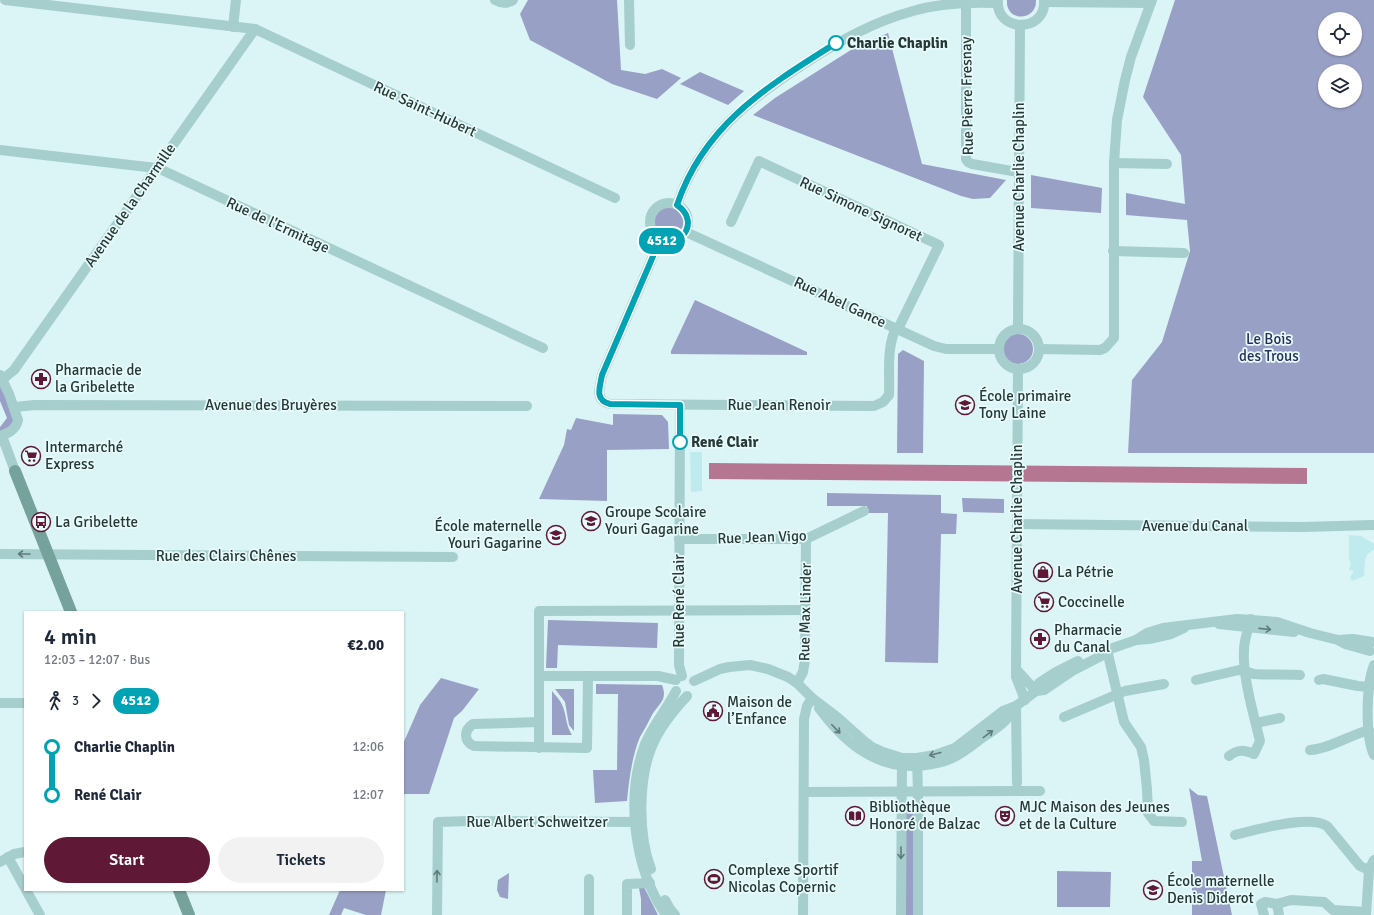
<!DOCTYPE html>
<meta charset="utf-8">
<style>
:root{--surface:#fff;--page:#f2f2f3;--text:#1f2937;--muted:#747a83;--accent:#5f1836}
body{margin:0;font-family:Signika,sans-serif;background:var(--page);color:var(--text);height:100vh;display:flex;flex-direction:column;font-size:15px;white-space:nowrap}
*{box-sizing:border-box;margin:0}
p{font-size:13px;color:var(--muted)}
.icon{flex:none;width:22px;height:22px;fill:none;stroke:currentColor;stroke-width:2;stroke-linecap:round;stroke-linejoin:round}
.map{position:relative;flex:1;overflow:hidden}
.drawer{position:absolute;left:24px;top:611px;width:380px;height:280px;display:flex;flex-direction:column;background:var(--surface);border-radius:0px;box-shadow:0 1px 3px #0004}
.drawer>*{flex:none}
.badge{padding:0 8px;border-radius:13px;font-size:14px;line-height:26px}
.buttons{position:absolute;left:1318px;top:12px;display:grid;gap:8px}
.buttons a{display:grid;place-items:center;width:44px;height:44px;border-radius:50%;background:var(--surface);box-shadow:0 1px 3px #0004;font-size:20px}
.map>.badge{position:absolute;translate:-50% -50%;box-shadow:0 0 0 2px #fff}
.legs{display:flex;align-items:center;gap:6px;height:44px;padding:0 20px;font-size:13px}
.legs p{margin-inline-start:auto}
.headline{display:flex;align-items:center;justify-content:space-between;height:68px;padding:0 20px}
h1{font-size:22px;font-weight:600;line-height:30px}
.cta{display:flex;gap:8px;margin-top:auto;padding:8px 20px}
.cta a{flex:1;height:46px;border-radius:24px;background:var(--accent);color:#fff;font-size:16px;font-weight:600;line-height:46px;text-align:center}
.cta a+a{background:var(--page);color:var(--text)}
ul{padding:0 20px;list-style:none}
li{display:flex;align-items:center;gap:14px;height:48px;font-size:15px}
li i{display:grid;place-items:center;width:6px;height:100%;margin:0 5px;background:currentColor}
li i::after{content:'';width:10px;height:10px;margin:-5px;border:3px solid;border-radius:50%;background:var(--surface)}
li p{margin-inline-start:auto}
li:first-child i{background:linear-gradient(#0000 50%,currentColor 0)}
li:last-child i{background:linear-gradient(currentColor 50%,#0000 0)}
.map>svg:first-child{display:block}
.green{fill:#99a0c5;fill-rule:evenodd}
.plaza{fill:#c0ebee}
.water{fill:#b57692}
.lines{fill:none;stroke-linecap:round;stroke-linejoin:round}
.street{stroke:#a5cecd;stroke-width:10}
.secondary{stroke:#76a29c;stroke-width:12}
.oneway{stroke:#607c7a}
.line-1-casing{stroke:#fff;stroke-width:9}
.line-1{stroke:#00a3b4;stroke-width:6}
.stop-1-dot{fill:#fff;stroke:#00a3b4;stroke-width:2}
.labels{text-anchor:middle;stroke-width:3.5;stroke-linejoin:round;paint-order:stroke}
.stop-label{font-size:15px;font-weight:bold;fill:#273936;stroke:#e8fbfc;text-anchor:start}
.street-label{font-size:15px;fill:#273936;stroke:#e8fbfc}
.park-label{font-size:15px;fill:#282e5a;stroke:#e8fbfc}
.poi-label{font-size:15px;fill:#273936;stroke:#e8fbfc;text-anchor:start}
</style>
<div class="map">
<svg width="1374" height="915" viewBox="0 0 1374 915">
<rect width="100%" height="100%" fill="#dbf4f5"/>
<g class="green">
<polygon points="528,0 617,0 621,70 645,74 662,69 681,78 657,99 612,84 530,40 520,14"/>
<path d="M1007,0h29c1,22 -31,22 -29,0z"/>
<path d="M1175,0h199v453h-246l4,-73 30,-38 28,-91 -3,-31 -61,-5v-22l59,11 -4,-49 -38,-58zM1325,19h30v30h-30zM1325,71h30v30h-30z"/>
<polygon points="888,33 922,164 1006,180 990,198 973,199 961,196 753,115 775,98 854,48"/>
<polygon points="700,72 744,91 728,105 680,84"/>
<polygon points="1031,175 1102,188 1101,213 1031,208"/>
<circle cx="669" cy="222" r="15"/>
<polygon points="695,300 807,352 807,355 671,354 671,351"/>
<circle cx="1018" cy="349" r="15"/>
<polygon points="903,350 924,361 923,453 897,453 898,354"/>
<polygon points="0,380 13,412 13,425 0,434 0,427 7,418 0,401"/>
<polygon points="613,414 662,415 668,422 669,449 607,450 607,501 539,499 564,445 567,429 571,430 576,418 613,425"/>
<polygon points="827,493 941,495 941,513 957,514 956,534 941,534 938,663 885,662 888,513 868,513 867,506 827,506"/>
<polygon points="962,498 1004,499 1004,513 963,512"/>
<polygon points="548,620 658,623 657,648 558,645 557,668 546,668"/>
<polygon points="441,678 479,689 462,711 454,718 429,794 403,794 403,744 420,705"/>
<path d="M596,684l66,1c6,15 -3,18 -10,30 -4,8 -8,15 -12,22 -8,19 -11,43 -13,64l-32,2 -2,-33h24l1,-76h-22z"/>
<polygon points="555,689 574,689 574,731 569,725 565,702"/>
<path d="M552,691c5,6 10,11 12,19 3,10 2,15 8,25h-20z"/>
<polygon points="1189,788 1198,795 1207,796 1232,915 1192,915 1192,861 1202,861"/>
<rect x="906" y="804" width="8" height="111"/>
<polygon points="1057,871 1111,872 1110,907 1057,907"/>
<polygon points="509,873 508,899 500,897 497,890 498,880"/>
<polygon points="644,887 658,915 641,915 641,899 639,888"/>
<polygon points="340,890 386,890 381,915 366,915 344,908 341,915 329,915"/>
</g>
<g class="plaza">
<polygon points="690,452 702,452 702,491 691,492"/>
<polygon points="1349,535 1361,536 1374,544 1374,549 1367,555 1365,560 1364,576 1352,581 1350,577 1354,571 1349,570 1351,564 1349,560"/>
</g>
<polygon class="water" points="709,463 1307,468 1307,484 709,479"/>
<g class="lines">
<g class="street">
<polyline points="5,0 255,29 615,198"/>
<path d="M495,0c7,4 12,4 18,0"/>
<polyline points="629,0 630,45"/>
<path d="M998,0c-3,33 49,33 46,0"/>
<polyline points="1045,2 1151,3"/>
<polyline points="966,3 966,159 968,162 972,164 1018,172"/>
<polyline points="233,27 236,0"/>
<polyline points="0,150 156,168 162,170 543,348"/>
<polyline points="1114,163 1167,164"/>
<circle cx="669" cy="222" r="19"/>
<path d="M677,205c23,-68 72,-106 130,-143 34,-22 66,-40 106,-51 27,-8 56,-9 84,-8"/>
<polyline points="731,222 759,161 939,245 898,329"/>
<polyline points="686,232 934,346 946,349 999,349"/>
<path d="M660,240l-58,135c-2,12 -8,25 8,29l264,2 9,-4 6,-7c1,-22 -3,-46 7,-67"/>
<polyline points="1113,251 1184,253"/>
<polyline points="1018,328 1020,26"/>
<circle cx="1019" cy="349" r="20"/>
<polyline points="1039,349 1100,350 1105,348 1114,338 1114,163 1117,120 1125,80 1131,57 1152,0"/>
<polyline points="1018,369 1016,669 1016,677 1025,700"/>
<path d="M0,375l9,19 9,26c-2,10 -10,13 -18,16"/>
<polyline points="3,379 14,370 255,29"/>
<polyline points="680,405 679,665 682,676"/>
<polyline points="15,407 35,405 527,406"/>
<polyline points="2,436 15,471"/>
<polyline points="1017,524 1303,527 1373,525"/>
<polyline points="679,539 806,539 864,511"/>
<polyline points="0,554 453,557"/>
<polyline points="1219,624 1294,632"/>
<polyline points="1136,640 1147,633 1163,628 1237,619 1277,622 1310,633 1338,640 1353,639 1372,642"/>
<polyline points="1338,640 1345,644 1370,651"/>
<polyline points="1107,650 1124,722 1141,747 1144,760 1147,789 1148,813 1154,821 1182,822"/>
<polyline points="1100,651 1107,650 1136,640 1149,639 1171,634 1184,628"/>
<path d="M1374,665c-8,20 -9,71 0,90"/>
<polyline points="1016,669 1036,691"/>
<polyline points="540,676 658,676 676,680"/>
<path d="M1196,680l43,-10c6,0 10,3 15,4 15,1 31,0 46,1"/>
<polyline points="1319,680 1323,679 1358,686 1369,687"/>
<polyline points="694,681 720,669 729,667 750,665 768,669 788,677 797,683 812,698 837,717 864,741 872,747 883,752 902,758 917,758 935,755 955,748 1003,711 1016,706 1036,691 1044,690 1072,671 1101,656 1107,650"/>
<polyline points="797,683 803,672 805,660 806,539"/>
<polyline points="1036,691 1039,683 1056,672 1078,661"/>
<polyline points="0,703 25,703"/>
<polyline points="1016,706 1017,783"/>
<path d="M819,708c28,38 63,66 113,56 6,-1 12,-2 18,-5 10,-4 19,-11 28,-18 8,-6 19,-12 27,-20 4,-4 7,-10 11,-14"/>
<polyline points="1064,717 1125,691 1164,684"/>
<path d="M539,722l-66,2c-9,6 -10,17 1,22l113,2 1,-72"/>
<polyline points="1256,723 1280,718"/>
<polyline points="539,748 539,611 806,610"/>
<path d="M1310,750c19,-1 40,-15 59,-20"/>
<path d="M1229,756c9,-7 15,-6 25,-2l6,-13c-6,-25 -18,-66 -16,-91 0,-10 4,-21 7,-31"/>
<polyline points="917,759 918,792 918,915"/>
<polyline points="804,792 1040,791"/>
<path d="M1235,835c19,-5 75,-21 92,-9l33,40 9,4"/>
<polyline points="8,857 25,888"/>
<polyline points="0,862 14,854 25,852"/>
<path d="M651,869c-13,-34 -13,-89 1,-123 8,-19 21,-35 35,-50"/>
<polyline points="589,879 589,915"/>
<polyline points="26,890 40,915"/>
<polyline points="665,900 670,909 675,915"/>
<polyline points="437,915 438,822 469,821 635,822"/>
<polyline points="627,915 627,884 650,883"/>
<path d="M666,915c-32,-46 -41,-118 -21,-171 8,-19 21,-34 31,-53"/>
<polyline points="803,915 804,719 807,706 812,698"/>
<polyline points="901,915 902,760"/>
<polyline points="1264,915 1261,904 1265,902 1277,904"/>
<polyline points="1279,915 1277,904 1291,900 1324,902 1333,910 1366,912"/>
<polyline points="1366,915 1369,870 1374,860"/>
</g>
<g class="secondary">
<polyline points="15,471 71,612"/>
<polyline points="179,890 189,915"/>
</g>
</g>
<defs><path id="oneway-shaft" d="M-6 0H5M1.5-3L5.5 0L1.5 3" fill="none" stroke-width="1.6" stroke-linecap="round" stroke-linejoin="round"/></defs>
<g class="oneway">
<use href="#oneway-shaft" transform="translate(24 554) rotate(-180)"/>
<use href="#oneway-shaft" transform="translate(1265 629) rotate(6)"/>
<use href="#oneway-shaft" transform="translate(836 729) rotate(46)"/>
<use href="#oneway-shaft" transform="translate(988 734) rotate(-37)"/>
<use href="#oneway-shaft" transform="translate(935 754) rotate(166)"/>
<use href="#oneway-shaft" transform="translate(901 853) rotate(90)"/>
<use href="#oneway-shaft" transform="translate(437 876) rotate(-89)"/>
</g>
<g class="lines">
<defs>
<path id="line-1" d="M680,442v-37l-70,-1c-16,-4 -10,-17 -8,-29l58,-135c25,7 39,-20 17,-35 27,-81 91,-119 159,-162"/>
</defs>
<use href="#line-1" class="line-1-casing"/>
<use href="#line-1" class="line-1"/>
</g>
<defs>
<symbol id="pharmacy-ring" viewBox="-11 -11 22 22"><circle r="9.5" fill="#e8fbfc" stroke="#5f1836" stroke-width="1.5"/><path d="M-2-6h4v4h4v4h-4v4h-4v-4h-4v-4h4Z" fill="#5f1836"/></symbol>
<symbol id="school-ring" viewBox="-11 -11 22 22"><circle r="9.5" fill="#e8fbfc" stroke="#5f1836" stroke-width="1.5"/><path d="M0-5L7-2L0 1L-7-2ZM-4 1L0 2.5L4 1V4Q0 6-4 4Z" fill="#5f1836"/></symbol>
<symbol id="supermarket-ring" viewBox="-11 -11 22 22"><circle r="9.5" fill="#e8fbfc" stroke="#5f1836" stroke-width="1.5"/><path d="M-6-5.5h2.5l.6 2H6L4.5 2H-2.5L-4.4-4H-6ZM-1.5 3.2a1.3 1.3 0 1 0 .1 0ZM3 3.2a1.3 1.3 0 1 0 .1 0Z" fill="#5f1836"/></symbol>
<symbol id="bus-ring" viewBox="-11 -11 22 22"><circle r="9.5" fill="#e8fbfc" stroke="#5f1836" stroke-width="1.5"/><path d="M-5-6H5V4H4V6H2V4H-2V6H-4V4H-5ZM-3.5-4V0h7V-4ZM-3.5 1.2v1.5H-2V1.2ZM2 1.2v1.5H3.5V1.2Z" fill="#5f1836"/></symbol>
<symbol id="shop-ring" viewBox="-11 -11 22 22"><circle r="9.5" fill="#e8fbfc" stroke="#5f1836" stroke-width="1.5"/><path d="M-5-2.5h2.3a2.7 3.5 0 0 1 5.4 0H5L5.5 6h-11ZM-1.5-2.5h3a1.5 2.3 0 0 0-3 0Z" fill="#5f1836"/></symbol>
<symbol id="civic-ring" viewBox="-11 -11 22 22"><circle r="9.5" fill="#e8fbfc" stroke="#5f1836" stroke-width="1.5"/><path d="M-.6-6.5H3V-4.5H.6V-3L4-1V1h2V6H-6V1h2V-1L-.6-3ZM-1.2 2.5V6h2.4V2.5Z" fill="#5f1836"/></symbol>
<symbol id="library-ring" viewBox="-11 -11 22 22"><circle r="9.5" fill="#e8fbfc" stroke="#5f1836" stroke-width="1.5"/><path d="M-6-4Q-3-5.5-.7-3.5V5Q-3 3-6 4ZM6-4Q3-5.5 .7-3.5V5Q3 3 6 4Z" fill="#5f1836"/></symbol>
<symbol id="theatre-ring" viewBox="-11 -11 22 22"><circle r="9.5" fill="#e8fbfc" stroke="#5f1836" stroke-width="1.5"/><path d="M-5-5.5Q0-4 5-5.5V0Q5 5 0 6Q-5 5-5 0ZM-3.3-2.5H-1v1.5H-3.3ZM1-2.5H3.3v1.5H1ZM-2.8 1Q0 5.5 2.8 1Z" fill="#5f1836"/></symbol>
<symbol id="stadium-ring" viewBox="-11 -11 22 22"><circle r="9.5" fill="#e8fbfc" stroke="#5f1836" stroke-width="1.5"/><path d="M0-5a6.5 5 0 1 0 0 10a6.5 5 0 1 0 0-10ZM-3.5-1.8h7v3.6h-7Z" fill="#5f1836"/></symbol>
</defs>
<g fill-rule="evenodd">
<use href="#pharmacy-ring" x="30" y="368" width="22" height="22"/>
<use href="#school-ring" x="954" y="394" width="22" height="22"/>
<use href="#supermarket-ring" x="20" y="445" width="22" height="22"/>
<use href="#school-ring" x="580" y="510" width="22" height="22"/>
<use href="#bus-ring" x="30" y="511" width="22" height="22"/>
<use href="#school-ring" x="545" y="524" width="22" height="22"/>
<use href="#shop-ring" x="1032" y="561" width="22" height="22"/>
<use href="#supermarket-ring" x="1033" y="591" width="22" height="22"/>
<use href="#pharmacy-ring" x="1029" y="628" width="22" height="22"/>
<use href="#civic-ring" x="702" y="700" width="22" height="22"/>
<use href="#library-ring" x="844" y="805" width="22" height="22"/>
<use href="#theatre-ring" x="994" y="805" width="22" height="22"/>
<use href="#stadium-ring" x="703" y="868" width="22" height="22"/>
<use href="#school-ring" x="1142" y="879" width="22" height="22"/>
</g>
<g class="stop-1-dot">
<circle cx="836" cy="43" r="7"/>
<circle cx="680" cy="442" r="7"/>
</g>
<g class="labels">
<g class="stop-label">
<text x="847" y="48">Charlie Chaplin</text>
<text x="691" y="447">René Clair</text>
</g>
<g class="street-label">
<text transform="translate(967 96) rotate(-91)" y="5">Rue Pierre Fresnay</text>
<text transform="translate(425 109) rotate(25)" y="5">Rue Saint-Hubert</text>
<text transform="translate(1019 177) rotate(-90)" y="5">Avenue Charlie Chaplin</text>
<text transform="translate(130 205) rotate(-55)" y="5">Avenue de la Charmille</text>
<text transform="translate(861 209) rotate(25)" y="5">Rue Simone Signoret</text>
<text transform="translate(278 225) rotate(25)" y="5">Rue de l'Ermitage</text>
<text transform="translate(840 302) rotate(25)" y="5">Rue Abel Gance</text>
<text x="271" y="410">Avenue des Bruyères</text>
<text x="779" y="410">Rue Jean Renoir</text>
<text transform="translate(1017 519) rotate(-90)" y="5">Avenue Charlie Chaplin</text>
<text x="1195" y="531">Avenue du Canal</text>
<text transform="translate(762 537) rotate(-2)" y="5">Rue Jean Vigo</text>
<text x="226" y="561">Rue des Clairs Chênes</text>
<text transform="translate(679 601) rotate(-90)" y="5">Rue René Clair</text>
<text transform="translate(805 612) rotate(-89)" y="5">Rue Max Linder</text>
<text x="537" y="827">Rue Albert Schweitzer</text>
</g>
<g class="park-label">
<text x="1269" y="344">Le Bois<tspan x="1269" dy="17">des Trous</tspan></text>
</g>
<g class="poi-label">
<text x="55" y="375">Pharmacie de<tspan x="55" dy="17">la Gribelette</tspan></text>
<text x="979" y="401">École primaire<tspan x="979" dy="17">Tony Laine</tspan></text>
<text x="45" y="452">Intermarché<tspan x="45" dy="17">Express</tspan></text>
<text x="605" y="517">Groupe Scolaire<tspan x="605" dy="17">Youri Gagarine</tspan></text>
<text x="55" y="527">La Gribelette</text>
<text x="542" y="531" text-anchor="end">École maternelle<tspan x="542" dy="17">Youri Gagarine</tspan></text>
<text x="1057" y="577">La Pétrie</text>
<text x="1058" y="607">Coccinelle</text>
<text x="1054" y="635">Pharmacie<tspan x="1054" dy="17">du Canal</tspan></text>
<text x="727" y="707">Maison de<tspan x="727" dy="17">l’Enfance</tspan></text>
<text x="869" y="812">Bibliothèque<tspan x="869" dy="17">Honoré de Balzac</tspan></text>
<text x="1019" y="812">MJC Maison des Jeunes<tspan x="1019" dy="17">et de la Culture</tspan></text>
<text x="728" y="875">Complexe Sportif<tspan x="728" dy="17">Nicolas Copernic</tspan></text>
<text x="1167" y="886">École maternelle<tspan x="1167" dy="17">Denis Diderot</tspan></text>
</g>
</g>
</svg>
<div class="buttons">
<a><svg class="icon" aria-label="locate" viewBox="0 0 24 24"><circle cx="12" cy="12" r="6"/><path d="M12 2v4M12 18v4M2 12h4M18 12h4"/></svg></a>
<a><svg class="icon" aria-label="layers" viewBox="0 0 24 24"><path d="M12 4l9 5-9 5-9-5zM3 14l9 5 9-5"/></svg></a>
</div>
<b class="badge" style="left:662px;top:241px;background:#00a3b4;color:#fff">4512</b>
<section class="drawer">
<div class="headline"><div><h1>4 min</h1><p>12:03 – 12:07 · Bus</p></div><b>€2.00</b></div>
<div class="legs"><svg class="icon" aria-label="walk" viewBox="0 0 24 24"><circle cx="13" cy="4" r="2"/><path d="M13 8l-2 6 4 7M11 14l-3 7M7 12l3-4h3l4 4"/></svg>3<svg class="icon" aria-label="forward" viewBox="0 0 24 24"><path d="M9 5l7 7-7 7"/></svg><b class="badge" style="background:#00a3b4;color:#fff">4512</b></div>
<ul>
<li><i style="color:#00a3b4"></i><b>Charlie Chaplin</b><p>12:06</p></li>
<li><i style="color:#00a3b4"></i><b>René Clair</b><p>12:07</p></li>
</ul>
<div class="cta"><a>Start</a><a>Tickets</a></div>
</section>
</div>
